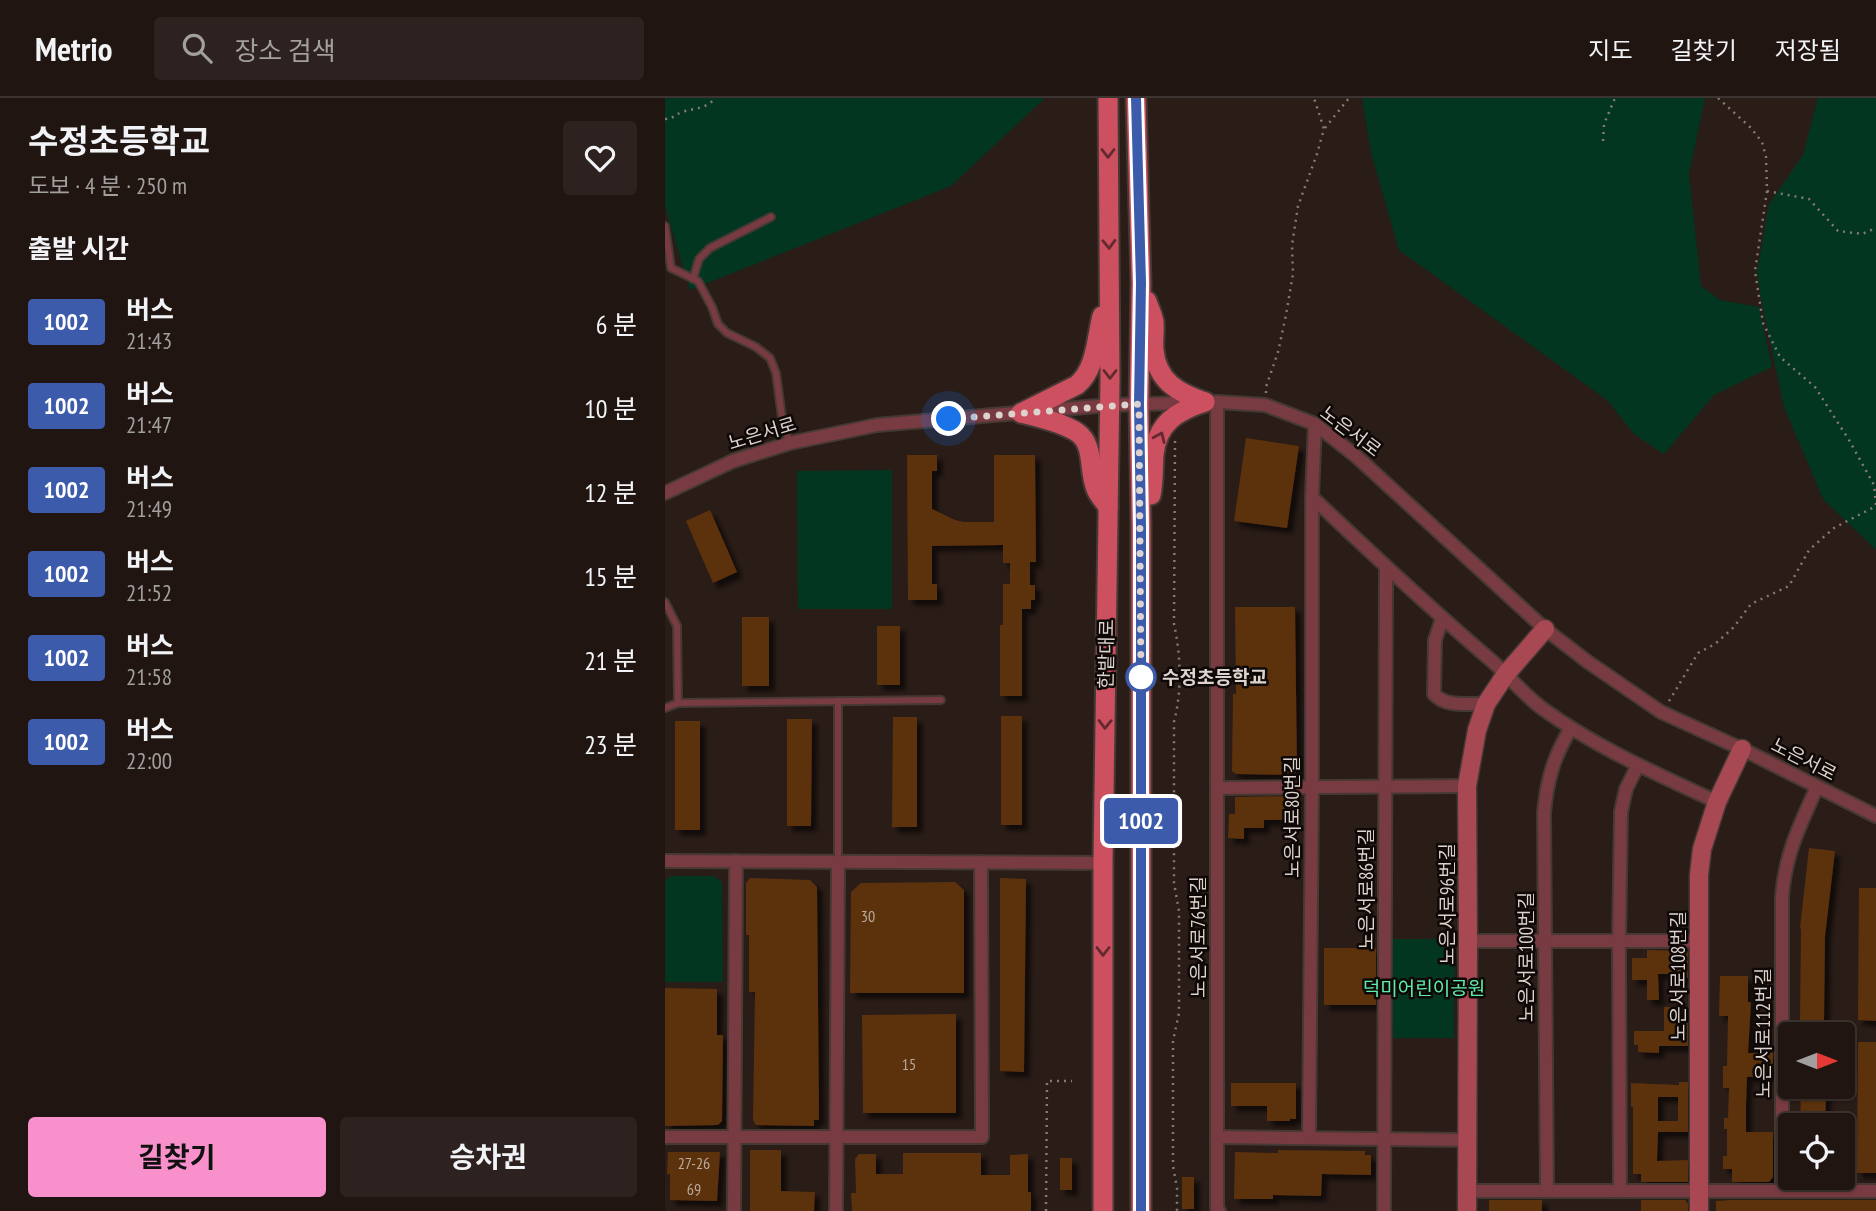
<!DOCTYPE html>
<html lang="ko">
<meta charset="utf-8">
<style>
:root{--surface:#201511;--page:#2d221f;--text:#f1f3f6;--muted:#a29f9f;--line:#3d3431;--accent:#f890cb}
body{margin:0;font-family:"PT Sans Narrow","Noto Sans KR",sans-serif;background:var(--page);color:var(--text);height:100vh;display:flex;flex-direction:column;font-size:26px;white-space:nowrap}
*{box-sizing:border-box;margin:0}
p{font-size:23px;color:var(--muted)}
.icon{flex:none;width:38px;height:38px;fill:none;stroke:currentColor;stroke-width:2;stroke-linecap:round;stroke-linejoin:round}
.map{position:relative;flex:1;overflow:hidden}
.side{display:flex;flex-direction:column;background:var(--surface);width:665px}
.side>*{flex:none}
.badge{padding:0 14px;border-radius:5px;font-size:24px;line-height:46px}
.needle{width:46px;rotate:90deg}
.buttons{position:absolute;left:1113px;top:924px;display:grid;gap:14px}
.buttons a{display:grid;place-items:center;width:77px;height:77px;border-radius:7px;background:var(--surface);box-shadow:0 2px 5px #0004,0 0 0 2px var(--line);font-size:35px}
.you{position:absolute;width:35px;height:35px;margin:-18px;border:5px solid #fff;border-radius:50%;background:#1a73e8;box-shadow:0 0 0 10px #1a73e833}
.map>.badge{position:absolute;translate:-50% -50%;box-shadow:0 0 0 4px #fff}
h2{padding:0 28px;font-size:26px;line-height:63px}
.round{display:grid;place-items:center;flex:none;width:74px;height:74px;border-radius:7px;background:var(--page)}
.head{display:flex;align-items:center;justify-content:space-between;height:119px;padding:0 28px}
h1{font-size:33px;font-weight:700;line-height:52px}
.action{display:flex;gap:14px;margin-top:auto;padding:14px 28px}
.action a{flex:1;height:80px;border-radius:7px;background:var(--accent);color:#111;font-size:28px;font-weight:700;line-height:80px;text-align:center}
.action a+a{background:var(--page);color:var(--text)}
ul{padding:0;list-style:none}
li{display:flex;align-items:center;gap:21px;height:84px;padding:0 28px}
li div{flex:1}
li b{display:block;font-size:26px}
li em{font-style:normal}
li .badge{min-width:77px;font-weight:700;text-align:center}
header{display:flex;align-items:center;gap:42px;box-sizing:border-box;height:98px;padding:0 35px;background:var(--surface);border-bottom:2px solid var(--line)}
header strong{font-size:33px}
nav{display:flex;gap:38px;margin-inline-start:auto;font-size:24px}
.search{width:490px;height:63px;background:var(--page);display:flex;align-items:center;gap:18px;box-sizing:border-box;padding:0 24px;border-radius:7px;color:var(--muted);font-size:26px}
main{display:flex;flex:1;min-height:0}
.map>svg:first-child{display:block}
.green{fill:#023621}
.building{fill:#5c3110;fill-rule:evenodd;filter:url(#shadow)}
.lines{fill:none;stroke-linecap:round;stroke-linejoin:round}
.lane-casing{stroke:#463934;stroke-width:10}
.street-casing{stroke:#463934;stroke-width:16}
.secondary-casing{stroke:#463934;stroke-width:21}
.primary-casing{stroke:#463934;stroke-width:23}
.path{stroke:#867a76;stroke-width:2.5;stroke-dasharray:2 5;stroke-linecap:butt}
.lane{stroke:#783b41;stroke-width:6}
.street{stroke:#783b41;stroke-width:12}
.secondary{stroke:#a84853;stroke-width:18}
.primary{stroke:#cd5061;stroke-width:19}
.oneway{stroke:#64282f}
.line-casing{stroke:#fff;stroke-width:16}
.line{stroke:#3d5bab;stroke-width:10}
.walk{stroke:#dcd2ce;stroke-width:7;stroke-dasharray:0 12.6}
.stop-dot{fill:#fff;stroke:#3d5bab;stroke-width:3.5}
.labels{text-anchor:middle;stroke-width:5;stroke-linejoin:round;paint-order:stroke}
.number-label{font-size:16px;fill:#bcaa9e}
.street-label{font-size:19px;fill:#dcd2ce;stroke:#0e0806}
.stop-label{font-size:19px;font-weight:bold;fill:#dcd2ce;stroke:#0e0806;text-anchor:start}
.park-label{font-size:19px;fill:#5eeeac;stroke:#0e0806}
</style>
<header>
<strong>Metrio</strong>
<div class="search"><svg class="icon" aria-label="search" viewBox="0 0 24 24"><circle cx="10" cy="10" r="6"/><path d="M15 15l6 6"/></svg>장소 검색</div>
<nav><a>지도</a><a>길찾기</a><a>저장됨</a></nav>
</header>
<main>
<section class="side">
<div class="head"><div><h1>수정초등학교</h1><p>도보 · 4 분 · 250 m</p></div><a class="round"><svg class="icon" aria-label="heart" viewBox="0 0 24 24"><path d="M12 20l-8-8c-3-5 5-10 8-4 3-6 11-1 8 4z"/></svg></a></div>
<h2>출발 시간</h2>
<ul>
<li><span class="badge" style="background:#3d5bab;color:#fff">1002</span><div><b>버스</b><p>21:43</p></div><em>6 분</em></li>
<li><span class="badge" style="background:#3d5bab;color:#fff">1002</span><div><b>버스</b><p>21:47</p></div><em>10 분</em></li>
<li><span class="badge" style="background:#3d5bab;color:#fff">1002</span><div><b>버스</b><p>21:49</p></div><em>12 분</em></li>
<li><span class="badge" style="background:#3d5bab;color:#fff">1002</span><div><b>버스</b><p>21:52</p></div><em>15 분</em></li>
<li><span class="badge" style="background:#3d5bab;color:#fff">1002</span><div><b>버스</b><p>21:58</p></div><em>21 분</em></li>
<li><span class="badge" style="background:#3d5bab;color:#fff">1002</span><div><b>버스</b><p>22:00</p></div><em>23 분</em></li>
</ul>
<div class="action"><a>길찾기</a><a>승차권</a></div>
</section>
<div class="map">
<svg width="1211" height="1113" viewBox="0 0 1211 1113">
<defs>
<filter id="shadow"><feDropShadow dx="5.5" dy="5.5" stdDeviation="2" flood-color="#0009"/></filter>
</defs>
<rect width="100%" height="100%" fill="#2a1c17"/>
<g class="green">
<polygon points="0,0 380,0 286,88 25,192 0,109"/>
<polygon points="697,0 1040,0 1024,76 1036,188 1055,202 1094,209 1107,269 1049,297 999,356 969,336 942,302 734,152 706,55"/>
<polygon points="1153,0 1211,0 1211,452 1158,401 1119,309 1097,207 1092,174 1104,106 1138,57"/>
<polygon points="227,372 227,511 133,511 132,373"/>
<polygon points="5,778 49,778 57,784 58,884 0,884 0,783"/>
<polygon points="728,841 790,841 789,940 728,940"/>
</g>
<g class="building">
<polygon points="581,340 634,348 622,430 569,423"/>
<polygon points="242,357 272,357 272,373 267,373 267,411 290,422 299,424 329,424 329,357 370,357 371,464 365,464 365,487 370,487 370,502 366,502 366,511 357,511 357,598 335,598 335,527 338,527 338,486 345,486 345,465 338,465 338,447 267,448 267,486 272,486 272,502 243,502"/>
<polygon points="45,412 72,474 48,485 21,423"/>
<polygon points="570,509 630,509 632,673 628,677 571,676 567,673 568,596 571,596"/>
<rect x="77" y="519" width="27" height="69"/>
<rect x="212" y="528" width="23" height="59"/>
<rect x="336" y="618" width="21" height="109"/>
<polygon points="228,619 252,619 252,729 227,729"/>
<polygon points="122,621 147,621 146,728 122,728"/>
<rect x="10" y="623" width="25" height="109"/>
<polygon points="629,698 628,722 599,722 599,730 579,730 579,741 563,740 564,716 570,716 570,699"/>
<polygon points="1144,750 1170,753 1160,838 1159,924 1135,923 1136,831 1135,830"/>
<polygon points="85,780 145,782 152,789 154,1022 149,1022 149,1028 91,1027 88,1022 90,894 84,894 84,837 81,837 81,785"/>
<polygon points="335,780 361,781 359,974 335,973"/>
<polygon points="290,784 299,792 299,895 185,895 186,794 196,785"/>
<polygon points="1194,790 1211,790 1211,923 1193,922"/>
<rect x="659" y="850" width="52" height="57"/>
<polygon points="982,852 1023,853 1023,880 1015,879 1014,876 993,876 994,902 982,902 982,882 967,882 967,860 982,860"/>
<polygon points="1055,878 1083,878 1083,904 1086,904 1083,955 1108,955 1108,978 1082,979 1081,1006 1081,1034 1108,1034 1108,1079 1104,1084 1067,1084 1067,1071 1058,1071 1058,1058 1062,1058 1062,1031 1059,1031 1059,1020 1063,1020 1064,990 1058,990 1058,968 1062,968 1063,918 1054,918"/>
<polygon points="0,890 52,891 52,937 58,937 57,1023 53,1027 0,1028"/>
<polygon points="999,909 1023,909 1023,948 994,948 994,955 973,954 973,947 969,947 969,933 999,933"/>
<polygon points="291,916 291,1015 198,1015 197,917"/>
<polygon points="1193,944 1211,944 1211,1075 1192,1075"/>
<path d="M1014,984h9v50h-30l-1,29 31,-1v22h-47v-8h-8v-67h-2v-24l48,2zM993,999h20v24h-20z"/>
<polygon points="566,985 631,985 631,1021 625,1021 625,1023 602,1023 602,1008 566,1008"/>
<polygon points="1136,993 1161,994 1160,1027 1135,1027"/>
<polygon points="85,1052 116,1052 116,1093 150,1094 149,1113 85,1113"/>
<polygon points="613,1052 700,1053 700,1057 706,1057 706,1077 657,1076 656,1098 608,1097 608,1101 569,1101 570,1054 613,1055"/>
<polygon points="3,1054 55,1054 52,1103 5,1102 5,1076 2,1076"/>
<polygon points="238,1055 316,1055 316,1077 345,1077 345,1057 363,1056 363,1094 366,1094 366,1113 187,1113 186,1095 191,1095 190,1061 194,1056 211,1056 211,1076 238,1076"/>
<rect x="395" y="1060" width="12" height="32"/>
<rect x="517" y="1079" width="12" height="32"/>
<rect x="824" y="1102" width="53" height="11"/>
<polygon points="976,1102 1020,1102 1023,1106 1023,1113 976,1113"/>
<polygon points="1067,1102 1211,1102 1211,1113 1051,1113 1051,1103"/>
</g>
<g class="lines">
<defs>
<g id="lane">
<polyline points="0,128 6,170 33,183 47,209 53,226 62,235 91,249 105,260 111,275 118,327 125,345"/>
<polyline points="28,181 34,161 45,150 106,119"/>
<polyline points="0,504 12,528 13,605 276,602"/>
<polyline points="173,603 173,764"/>
<polyline points="0,610 13,605"/>
</g>
<g id="street">
<polyline points="552,304 552,1110 554,1113"/>
<polyline points="0,395 68,363 125,345 212,327 445,307 552,304 600,307 650,326 692,359 880,531 923,564 996,614 1077,651 1211,718"/>
<path d="M647,399c59,56 119,112 181,165 17,15 32,34 50,47 54,39 114,65 174,93"/>
<path d="M777,521l-7,21 -1,54c12,14 36,9 52,10"/>
<polyline points="552,690 802,688"/>
<polyline points="0,763 438,765"/>
<polyline points="803,843 1034,843"/>
<polyline points="0,1039 317,1039 316,764"/>
<polyline points="553,1039 802,1042"/>
<polyline points="644,1040 647,689 647,399 650,326"/>
<polyline points="802,1093 1211,1093"/>
<path d="M882,1093l-3,-378c3,-34 10,-57 27,-85"/>
<polyline points="955,1093 954,844 956,714 961,691 973,667"/>
<path d="M1117,1093v-294c3,-43 18,-72 35,-110"/>
<polyline points="69,1113 71,763"/>
<polyline points="171,1113 173,764"/>
<polyline points="719,1113 721,469"/>
</g>
<g id="secondary">
<polyline points="802,1113 803,843 802,688 812,632 821,606 841,576 880,531"/>
<polyline points="1034,1113 1034,777 1037,751 1052,704 1077,651"/>
</g>
<g id="primary">
<polyline points="471,0 476,185 474,306 476,428 476,1113"/>
<path d="M482,203c2,7 6,14 7,21 1,9 -1,19 0,28 3,32 25,43 51,52"/>
<path d="M356,315l56,-28c19,-16 19,-45 25,-69"/>
<path d="M356,315c17,4 43,10 57,20 17,13 10,38 18,56 2,6 8,12 12,18"/>
<path d="M486,397c3,-13 2,-26 3,-40 3,-32 23,-44 51,-53"/>
<polyline points="438,1113 438,765 445,282 443,0"/>
</g>
</defs>
<use href="#lane" class="lane-casing"/>
<use href="#street" class="street-casing"/>
<use href="#secondary" class="secondary-casing"/>
<use href="#primary" class="primary-casing"/>
<g class="path">
<polyline points="1053,0 1086,30 1097,44 1101,59 1102,93 1090,173 1098,225 1115,259 1150,289 1184,342 1209,387 1211,407"/>
<path d="M0,21c8,0 9,-4 17,-7 12,-4 25,-3 33,-14"/>
<polyline points="660,30 684,0"/>
<polyline points="938,43 939,26 950,0"/>
<polyline points="1102,93 1144,101 1173,133 1197,136 1211,130"/>
<polyline points="601,295 601,289 613,254 621,217 628,176 627,147 633,108 652,56 659,31 649,0"/>
<path d="M510,343l-1,183c7,32 8,67 0,98v161l5,28v102l-6,28v125l4,22v23"/>
<polyline points="1004,603 1033,555 1050,546 1069,529 1086,506 1124,488 1144,452 1169,430 1211,408"/>
<polyline points="381,1113 382,983 407,983"/>
</g>
<use href="#lane" class="lane"/>
<use href="#street" class="street"/>
<use href="#secondary" class="secondary"/>
<use href="#primary" class="primary"/>
</g>
<defs><path id="oneway-chevron" d="M-2-3.5L2.5 0L-2 3.5" fill="none" stroke-width="1.6" stroke-linecap="round" stroke-linejoin="round" transform="scale(1.75)"/></defs>
<g class="oneway">
<use href="#oneway-chevron" transform="translate(443 55) rotate(90)"/>
<use href="#oneway-chevron" transform="translate(444 146) rotate(88)"/>
<use href="#oneway-chevron" transform="translate(445 276) rotate(90)"/>
<use href="#oneway-chevron" transform="translate(495 339) rotate(-66)"/>
<use href="#oneway-chevron" transform="translate(440 626) rotate(91)"/>
<use href="#oneway-chevron" transform="translate(438 853) rotate(90)"/>
</g>
<g class="lines">
<defs>
<polyline id="line" points="471,0 476,185 474,306 476,428 476,1113"/>
</defs>
<use href="#line" class="line-casing"/>
<use href="#line" class="line"/>
<polyline class="walk" points="284,321 474,306 476,590 476,579"/>
</g>
<circle class="stop-dot" cx="476" cy="579" r="14"/>
<g class="labels">
<g class="number-label">
<text x="203" y="824">30</text>
<text x="244" y="972">15</text>
<text x="29" y="1071">27-26</text>
<text x="29" y="1097">69</text>
</g>
<g class="street-label">
<text transform="translate(686 333) rotate(37)" y="7">노은서로</text>
<text transform="translate(97 335) rotate(-17)" y="7">노은서로</text>
<text transform="translate(441 556) rotate(-89)" y="7">한밭대로</text>
<text transform="translate(1139 661) rotate(27)" y="7">노은서로</text>
<text transform="translate(627 719) rotate(-90)" y="7">노은서로80번길</text>
<text transform="translate(701 791) rotate(-90)" y="7">노은서로86번길</text>
<text transform="translate(782 806) rotate(-90)" y="7">노은서로96번길</text>
<text transform="translate(533 839) rotate(-90)" y="7">노은서로76번길</text>
<text transform="translate(861 859) rotate(-90)" y="7">노은서로100번길</text>
<text transform="translate(1013 878) rotate(-90)" y="7">노은서로108번길</text>
<text transform="translate(1098 935) rotate(-90)" y="7">노은서로112번길</text>
</g>
<g class="stop-label">
<text x="497" y="586">수정초등학교</text>
</g>
<g class="park-label">
<text x="759" y="897">덕미어린이공원</text>
</g>
</g>
</svg>
<div class="buttons">
<a><svg class="needle" viewBox="-14 -14 28 28"><path d="M0-13l5 13h-10z" fill="#e53935"/><path d="M0 13l5-13h-10z" fill="#a29f9f"/></svg></a>
<a><svg class="icon" aria-label="locate" viewBox="0 0 24 24"><circle cx="12" cy="12" r="6"/><path d="M12 2v4M12 18v4M2 12h4M18 12h4"/></svg></a>
</div>
<div class="you" style="left:284px;top:321px"></div>
<b class="badge" style="left:476px;top:723px;background:#3d5bab;color:#fff">1002</b>
</div>
</main>
